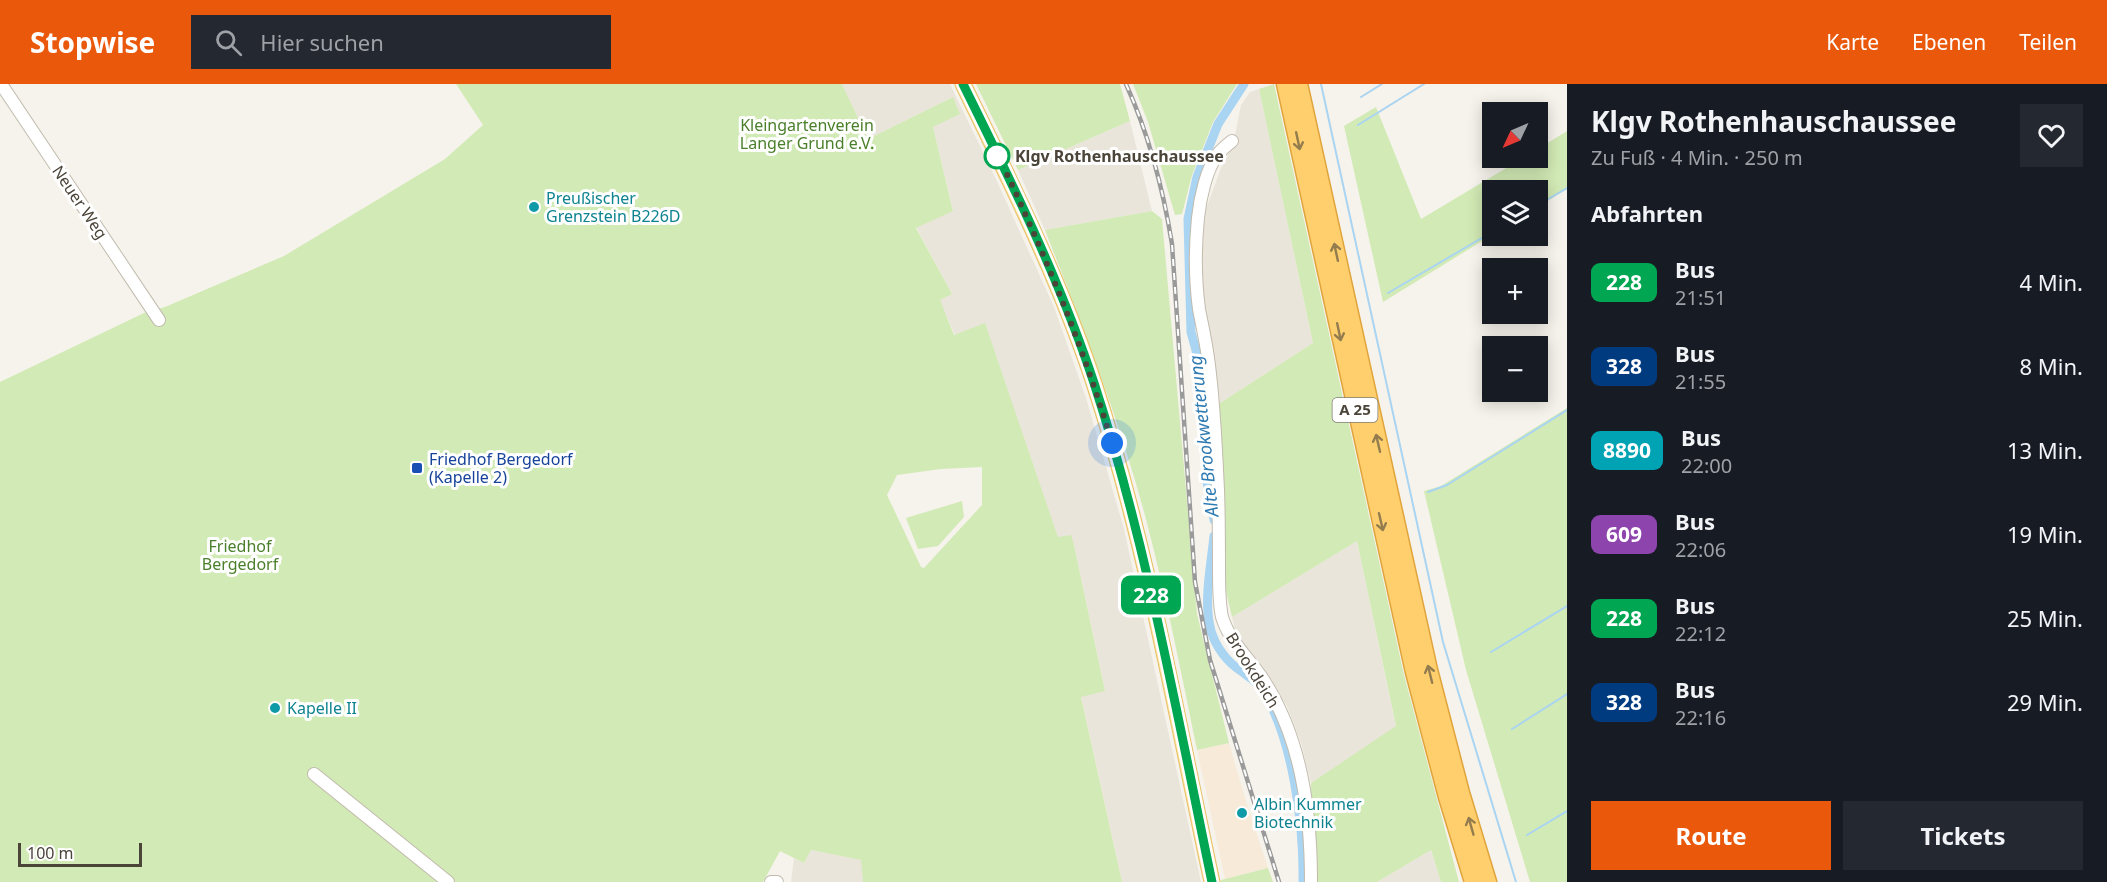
<!DOCTYPE html>
<html lang="de">
<meta charset="utf-8">
<style>
:root{--surface:#171b24;--page:#242831;--text:#f1f3f6;--muted:#9ea1a6;--accent:#ea580c}
body{margin:0;font-family:"Noto Sans",sans-serif;background:var(--page);color:var(--text);height:100vh;display:flex;flex-direction:column;font-size:22px;white-space:nowrap}
*{box-sizing:border-box;margin:0}
p{font-size:20px;color:var(--muted)}
.icon{flex:none;width:33px;height:33px;fill:none;stroke:currentColor;stroke-width:2;stroke-linecap:round;stroke-linejoin:round}
.map{position:relative;flex:1;overflow:hidden}
.side{display:flex;flex-direction:column;background:var(--surface);width:540px}
.side>*{flex:none}
.badge{padding:0 12px;border-radius:9px;font-size:21px;line-height:39px}
.needle{width:39px;rotate:226deg}
.controls{position:absolute;left:1482px;top:18px;display:grid;gap:12px}
.controls a{display:grid;place-items:center;width:66px;height:66px;border-radius:0px;background:var(--surface);box-shadow:0 3px 15px #0003;font-size:30px}
.scale{position:absolute;left:18px;bottom:15px;width:124px;box-sizing:border-box;padding-left:6px;border:3px solid #4b4439;border-top:0;font-size:16px;line-height:21px;white-space:nowrap;color:#4b4439;-webkit-text-stroke:4px #fff;paint-order:stroke}
.you{position:absolute;width:30px;height:30px;margin:-15px;border:4px solid #fff;border-radius:50%;background:#1a73e8;box-shadow:0 0 0 9px #1a73e833}
.map>.badge{position:absolute;translate:-50% -50%;box-shadow:0 0 0 3px #fff}
h2{padding:0 24px;font-size:22px;line-height:54px}
.round{display:grid;place-items:center;flex:none;width:63px;height:63px;border-radius:0px;background:var(--page)}
.headline{display:flex;align-items:center;justify-content:space-between;height:102px;padding:0 24px}
h1{font-size:28px;font-weight:700;line-height:45px}
.cta{display:flex;gap:12px;margin-top:auto;padding:12px 24px}
.cta a{flex:1;height:69px;border-radius:0px;background:var(--accent);color:#fff;font-size:24px;font-weight:700;line-height:69px;text-align:center}
.cta a+a{background:var(--page);color:var(--text)}
ul{padding:0;list-style:none}
li{display:flex;align-items:center;gap:18px;height:84px;padding:0 24px}
li div{flex:1}
li b{display:block;font-size:22px}
li em{font-style:normal}
li .badge{min-width:66px;font-weight:700;text-align:center}
header{display:flex;align-items:center;gap:36px;box-sizing:border-box;height:84px;padding:0 30px;background:var(--accent);color:#fff}
header strong{font-size:28px}
nav{display:flex;gap:33px;margin-inline-start:auto;font-size:21px}
.search{width:420px;height:54px;background:var(--page);display:flex;align-items:center;gap:15px;box-sizing:border-box;padding:0 21px;border-radius:0px;color:var(--muted);font-size:22px}
main{display:flex;flex:1;min-height:0}
.map>svg:first-child{display:block}
.residential{fill:#eae5da}
.commercial{fill:#f7ead8}
.green{fill:#d2eab5;fill-rule:evenodd}
.lines{fill:none;stroke-linecap:round;stroke-linejoin:round}
.stream{stroke:#a9d4f2;stroke-width:2}
.canal{stroke:#a9d4f2;stroke-width:9}
.minor-casing{stroke:#c2bbae;stroke-width:14}
.major-casing{stroke:#e6c16a;stroke-width:17}
.highway-casing{stroke:#e0a43c;stroke-width:19}
.minor{stroke:#fff;stroke-width:12}
.major{stroke:#ffe39c;stroke-width:15}
.highway{stroke:#ffcf6e;stroke-width:16}
.rail-casing{stroke:#9a9a9a;stroke-width:4.5}
.rail{stroke:#fff;stroke-width:2;stroke-dasharray:7;stroke-linecap:butt}
.oneway{stroke:#937c4e}
.line-casing{stroke:#fff;stroke-width:14}
.line{stroke:#00a651;stroke-width:9}
.walk{stroke:#4b4439;stroke-width:6;stroke-dasharray:0 10.8}
.stop-dot{fill:#fff;stroke:#00a651;stroke-width:3}
.culture-dot{fill:#0f9aa8;stroke:#fff;stroke-width:2}
.transit-dot{fill:#1a4fb4;stroke:#fff;stroke-width:2}
.labels{text-anchor:middle;stroke-width:6;stroke-linejoin:round;paint-order:stroke}
.shield{fill:#fff;stroke:#817c74;stroke-width:1.5}
.shield-label{font-size:15px;font-weight:bold;fill:#4b4439}
.park-label{font-size:16px;fill:#4a7f2a;stroke:#fff}
.stop-label{font-size:16px;font-weight:bold;fill:#4b4439;stroke:#fff;text-anchor:start}
.culture-label{font-size:16px;fill:#0d838f;stroke:#fff;text-anchor:start}
.street-label{font-size:16px;fill:#4b4439;stroke:#fff}
.transit-label{font-size:16px;fill:#164399;stroke:#fff;text-anchor:start}
.water-label{font-size:18px;font-style:italic;fill:#2e7ab2;stroke:#fff}
</style>
<header>
<strong>Stopwise</strong>
<div class="search"><svg class="icon" aria-label="search" viewBox="0 0 24 24"><circle cx="10" cy="10" r="6"/><path d="M15 15l6 6"/></svg>Hier suchen</div>
<nav><a>Karte</a><a>Ebenen</a><a>Teilen</a></nav>
</header>
<main>
<div class="map">
<svg width="1567" height="798" viewBox="0 0 1567 798">
<rect width="100%" height="100%" fill="#f6f3ec"/>
<g class="residential">
<polygon points="842,0 950,0 995,93 1054,223 1086,314 1124,445 1201,798 1122,798 1081,612 1105,606 1074,461 1058,453 985,240 955,251 939,216 952,210 916,143 953,126 933,43 953,13 868,55"/>
<polygon points="1259,5 1313,259 1217,321 1202,222 1200,174 1203,133 1221,84 1233,61 1241,21 1250,8"/>
<polygon points="1130,37 1152,127 1045,146 1018,86"/>
<polygon points="1357,457 1396,643 1311,699 1301,659 1287,622 1236,549 1232,533"/>
<polygon points="811,766 862,776 863,798 791,798 794,774 804,779"/>
<polygon points="1431,766 1441,798 1377,798"/>
</g>
<polygon class="commercial" points="1229,659 1246,717 1268,784 1225,795 1197,666"/>
<g class="green">
<path d="M456,0h386l26,55 85,-42 7,17 -27,13 20,84 -37,17 36,66 -12,6 14,35 31,-12 73,214 13,-2 3,10 31,146 -24,6 41,185h-259l-2,-22 -50,-10 -7,13 -24,-12 -17,31h-763v-500l144,-69 21,-6 119,-51 161,-97 38,-34zM982,383v38l-58,63 -3,-1 -34,-72 10,-20 44,-6z"/>
<polygon points="976,0 1120,0 1130,37 1018,86"/>
<polygon points="1133,0 1237,0 1213,38 1192,91 1182,130 1175,131 1148,38"/>
<polygon points="1274,0 1404,591 1459,798 1441,798 1431,766 1377,798 1313,798 1311,699 1396,642 1357,457 1232,533 1225,503 1224,408 1217,321 1313,259 1259,5"/>
<polygon points="1376,23 1421,135 1523,74 1538,74 1538,65 1567,47 1567,105 1538,123 1538,106 1492,106 1492,151 1383,218 1344,42"/>
<path d="M1152,127l10,8 35,395 32,129 -32,7c-15,-74 -30,-149 -49,-223 -26,-101 -65,-200 -103,-297z"/>
<polygon points="1567,324 1567,798 1530,798 1466,586 1424,407 1441,402"/>
<polygon points="962,417 964,433 938,462 918,465 906,434"/>
<polygon points="1268,784 1273,798 1221,798 1221,796"/>
</g>
<g class="lines">
<g class="stream">
<polyline points="1321,0 1443,558 1516,798"/>
<polyline points="1361,13 1382,0"/>
<polyline points="1358,41 1424,0"/>
<polyline points="1538,121 1567,104"/>
<polyline points="1388,209 1492,148"/>
<polyline points="1428,408 1447,401 1567,326"/>
<polyline points="1491,568 1567,522"/>
<polyline points="1512,645 1567,610"/>
<polyline points="1527,751 1567,727"/>
</g>
<g class="canal">
<polyline points="1214,436 1206,392 1205,334 1199,277 1191,248 1188,135 1197,93 1218,40 1244,0"/>
<path d="M1214,452c-3,31 -11,66 -3,95 5,16 16,31 30,40 8,6 14,9 20,17 32,47 43,138 42,194"/>
</g>
<defs>
<g id="minor">
<polyline points="1,0 159,236"/>
<path d="M1232,57c-5,4 -10,8 -14,13 -12,15 -18,45 -20,64 -3,30 -3,61 1,91 3,16 7,33 9,49 6,42 8,89 10,132 1,27 1,54 1,81 0,15 0,32 3,46 8,26 28,42 42,64 38,59 47,132 47,201"/>
<polyline points="314,690 448,798"/>
<polyline points="771,798 777,798"/>
</g>
<path id="major" d="M963,0c47,97 97,196 131,299 53,162 82,332 118,499"/>
<g id="highway">
<polyline points="1285,0 1414,588 1447,713 1473,798"/>
<polyline points="1299,0 1429,586 1461,709 1488,798"/>
</g>
</defs>
<use href="#minor" class="minor-casing"/>
<use href="#major" class="major-casing"/>
<use href="#highway" class="highway-casing"/>
<use href="#minor" class="minor"/>
<use href="#major" class="major"/>
<use href="#highway" class="highway"/>
<defs>
<path id="rail" d="M1126,0c23,51 37,104 46,160l23,338 15,78 69,222"/>
</defs>
<use href="#rail" class="rail-casing"/>
<use href="#rail" class="rail"/>
</g>
<defs><path id="oneway-shaft" d="M-6 0H5M1.5-3L5.5 0L1.5 3" fill="none" stroke-width="1.6" stroke-linecap="round" stroke-linejoin="round" transform="scale(1.5)"/></defs>
<g class="oneway">
<use href="#oneway-shaft" transform="translate(1298 57) rotate(78)"/>
<use href="#oneway-shaft" transform="translate(1336 168) rotate(-102)"/>
<use href="#oneway-shaft" transform="translate(1339 248) rotate(78)"/>
<use href="#oneway-shaft" transform="translate(1378 359) rotate(-103)"/>
<use href="#oneway-shaft" transform="translate(1381 438) rotate(77)"/>
<use href="#oneway-shaft" transform="translate(1430 590) rotate(-104)"/>
<use href="#oneway-shaft" transform="translate(1471 742) rotate(-106)"/>
</g>
<g class="lines">
<defs>
<path id="line" d="M963,0c48,97 97,196 131,299 53,162 83,332 118,499"/>
</defs>
<use href="#line" class="line-casing"/>
<use href="#line" class="line"/>
<path class="walk" d="M997,72c13,22 23,47 34,71 31,70 59,142 81,216"/>
</g>
<circle class="stop-dot" cx="997" cy="72" r="12"/>
<g class="culture-dot">
<circle cx="534" cy="123" r="6"/>
<circle cx="275" cy="624" r="6"/>
<circle cx="1242" cy="729" r="6"/>
</g>
<rect class="transit-dot" x="411" y="378" width="12" height="12" rx="3"/>
<g class="labels">
<rect class="shield" x="1332.5" y="314" width="45" height="24" rx="4.5"/>
<g class="shield-label">
<text x="1355" y="331">A 25</text>
</g>
<g class="park-label">
<text x="807" y="47">Kleingartenverein<tspan x="807" dy="18">Langer Grund e.V.</tspan></text>
<text x="240" y="468">Friedhof<tspan x="240" dy="18">Bergedorf</tspan></text>
</g>
<g class="stop-label">
<text x="1015" y="78">Klgv Rothenhauschaussee</text>
</g>
<g class="culture-label">
<text x="546" y="120">Preußischer<tspan x="546" dy="18">Grenzstein B226D</tspan></text>
<text x="287" y="630">Kapelle II</text>
<text x="1254" y="726">Albin Kummer<tspan x="1254" dy="18">Biotechnik</tspan></text>
</g>
<g class="street-label">
<text transform="translate(80 118) rotate(56)" y="6">Neuer Weg</text>
<text transform="translate(1253 586) rotate(58)" y="6">Brookdeich</text>
</g>
<g class="transit-label">
<text x="429" y="381">Friedhof Bergedorf<tspan x="429" dy="18">(Kapelle 2)</tspan></text>
</g>
<g class="water-label">
<text transform="translate(1204 352) rotate(-96)" y="6">Alte Brookwetterung</text>
</g>
</g>
</svg>
<div class="controls">
<a><svg class="needle" viewBox="-14 -14 28 28"><path d="M0-13l5 13h-10z" fill="#e53935"/><path d="M0 13l5-13h-10z" fill="#9ea1a6"/></svg></a>
<a><svg class="icon" aria-label="layers" viewBox="0 0 24 24"><path d="M12 4l9 5-9 5-9-5zM3 14l9 5 9-5"/></svg></a>
<a>+</a>
<a>−</a>
</div>
<div class="scale">100 m</div>
<div class="you" style="left:1112px;top:359px"></div>
<b class="badge" style="left:1151px;top:511px;background:#00a651;color:#fff">228</b>
</div>
<section class="side">
<div class="headline"><div><h1>Klgv Rothenhauschaussee</h1><p>Zu Fuß · 4 Min. · 250 m</p></div><a class="round"><svg class="icon" aria-label="heart" viewBox="0 0 24 24"><path d="M12 20l-8-8c-3-5 5-10 8-4 3-6 11-1 8 4z"/></svg></a></div>
<h2>Abfahrten</h2>
<ul>
<li><span class="badge" style="background:#00a651;color:#fff">228</span><div><b>Bus</b><p>21:51</p></div><em>4 Min.</em></li>
<li><span class="badge" style="background:#003b80;color:#fff">328</span><div><b>Bus</b><p>21:55</p></div><em>8 Min.</em></li>
<li><span class="badge" style="background:#00a3b4;color:#fff">8890</span><div><b>Bus</b><p>22:00</p></div><em>13 Min.</em></li>
<li><span class="badge" style="background:#8e44ad;color:#fff">609</span><div><b>Bus</b><p>22:06</p></div><em>19 Min.</em></li>
<li><span class="badge" style="background:#00a651;color:#fff">228</span><div><b>Bus</b><p>22:12</p></div><em>25 Min.</em></li>
<li><span class="badge" style="background:#003b80;color:#fff">328</span><div><b>Bus</b><p>22:16</p></div><em>29 Min.</em></li>
</ul>
<div class="cta"><a>Route</a><a>Tickets</a></div>
</section>
</main>
